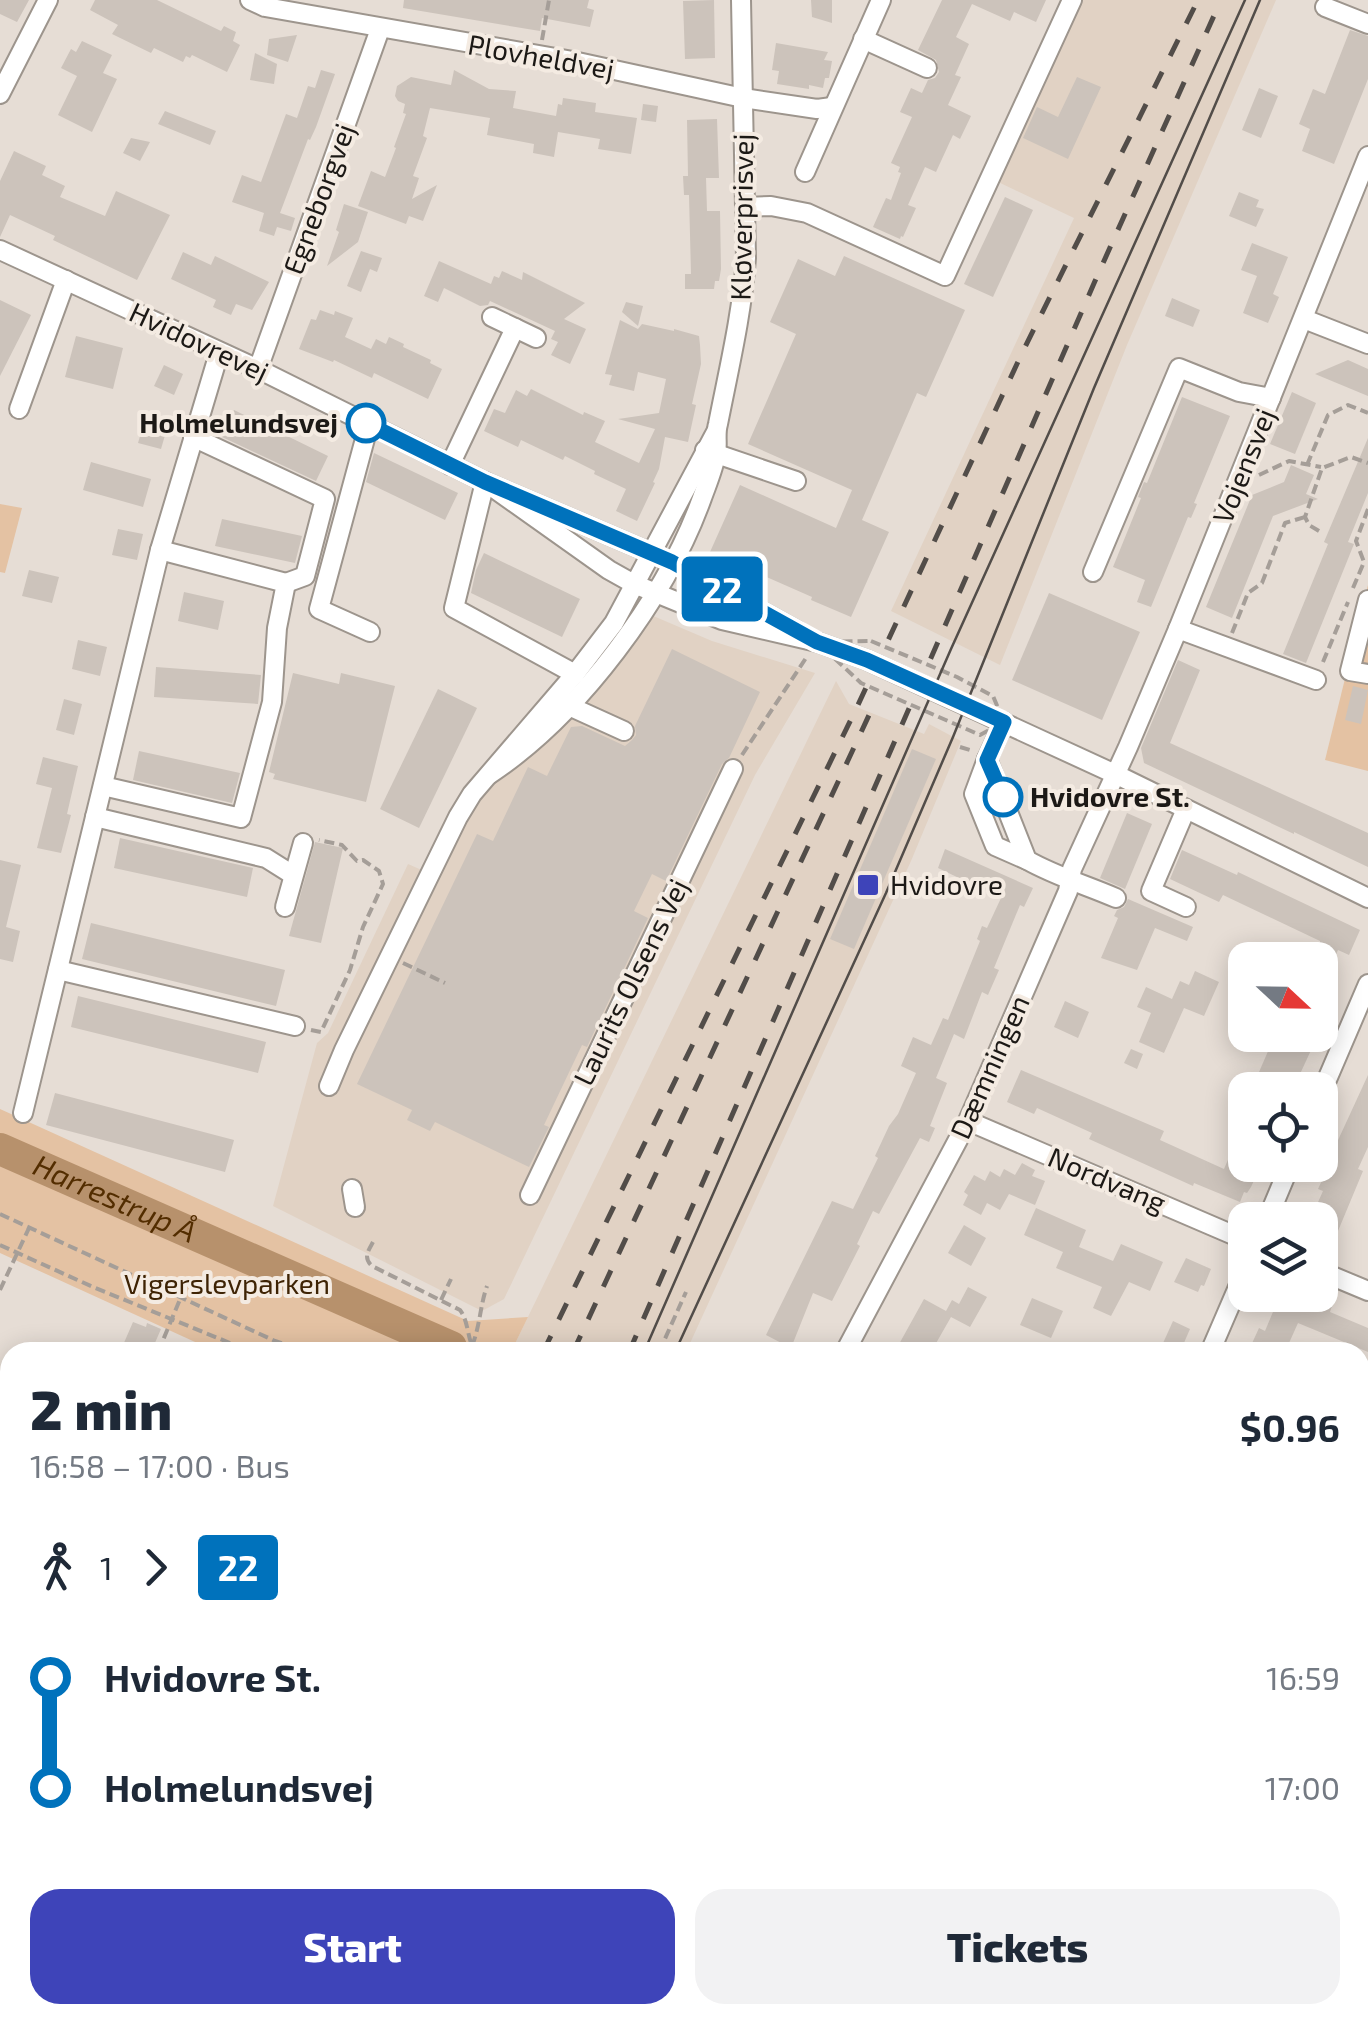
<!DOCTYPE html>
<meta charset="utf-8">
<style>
:root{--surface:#fff;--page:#f2f2f3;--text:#1f2937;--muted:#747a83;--accent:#3e44b9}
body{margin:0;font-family:"Exo 2",sans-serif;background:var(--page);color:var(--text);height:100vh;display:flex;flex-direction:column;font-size:38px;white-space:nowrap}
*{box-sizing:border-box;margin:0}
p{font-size:32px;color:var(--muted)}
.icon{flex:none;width:55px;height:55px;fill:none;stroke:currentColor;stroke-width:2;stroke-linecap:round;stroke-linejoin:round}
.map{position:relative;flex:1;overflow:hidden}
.side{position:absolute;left:0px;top:1342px;width:1370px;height:682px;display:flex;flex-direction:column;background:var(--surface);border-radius:30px 30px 0 0;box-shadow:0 5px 25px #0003}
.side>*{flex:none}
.badge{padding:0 20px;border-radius:8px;font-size:35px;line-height:65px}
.needle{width:65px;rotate:112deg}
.controls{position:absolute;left:1228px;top:942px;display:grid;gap:20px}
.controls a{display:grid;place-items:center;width:110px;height:110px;border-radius:20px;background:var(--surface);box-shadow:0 5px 25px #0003;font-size:50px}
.map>.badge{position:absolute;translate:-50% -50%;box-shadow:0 0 0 5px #fff}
.legs{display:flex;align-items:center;gap:15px;height:110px;padding:0 30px;font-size:32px}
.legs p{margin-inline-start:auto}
.head{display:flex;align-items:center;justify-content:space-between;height:170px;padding:0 30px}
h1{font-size:55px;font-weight:800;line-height:75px}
.cta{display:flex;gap:20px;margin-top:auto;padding:20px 30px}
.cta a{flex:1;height:115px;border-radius:30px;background:var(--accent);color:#fff;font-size:40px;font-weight:800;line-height:115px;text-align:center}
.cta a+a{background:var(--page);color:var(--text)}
ul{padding:0 30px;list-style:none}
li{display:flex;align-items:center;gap:35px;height:110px;font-size:38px}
li i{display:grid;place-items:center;width:15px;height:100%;margin:0 12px;background:currentColor}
li i::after{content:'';width:25px;height:25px;margin:-12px;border:8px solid;border-radius:50%;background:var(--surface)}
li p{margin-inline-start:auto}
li:first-child i{background:linear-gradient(#0000 50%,currentColor 0)}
li:last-child i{background:linear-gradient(currentColor 50%,#0000 0)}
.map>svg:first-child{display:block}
.built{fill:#e1d2c4}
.green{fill:#e4c2a3}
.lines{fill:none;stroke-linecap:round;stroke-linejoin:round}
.river{stroke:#b7916c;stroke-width:32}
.building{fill:#ccc3bb}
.minor-casing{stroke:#9d958d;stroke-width:22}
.major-casing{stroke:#ab7b4b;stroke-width:28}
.path{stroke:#a59e98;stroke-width:4;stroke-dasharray:10 5;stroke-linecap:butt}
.minor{stroke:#fff;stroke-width:18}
.major{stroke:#fbd0a4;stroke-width:22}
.tram{stroke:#524d49;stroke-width:2.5}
.rail{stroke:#524d49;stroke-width:5;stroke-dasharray:18 18;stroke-linecap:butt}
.line-1-casing{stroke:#fff;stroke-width:22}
.line-1{stroke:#0072bc;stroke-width:15}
.stop-1-dot{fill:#fff;stroke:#0072bc;stroke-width:5}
.poi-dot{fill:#3e44b9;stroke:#f4ebe2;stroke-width:4}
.labels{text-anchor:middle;stroke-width:8;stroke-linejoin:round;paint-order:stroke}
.street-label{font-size:28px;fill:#1c1916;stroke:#f4ebe2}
.stop-label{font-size:28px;font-weight:bold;fill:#1c1916;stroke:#f4ebe2;text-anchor:end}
.poi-label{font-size:28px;fill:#1c1916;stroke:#f4ebe2;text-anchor:start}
.park-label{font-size:28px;fill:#3e2304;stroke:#f4ebe2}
.water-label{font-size:30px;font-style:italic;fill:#532d00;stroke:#f4ebe2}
</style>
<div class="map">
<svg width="1368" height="2024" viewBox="0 0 1368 2024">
<rect width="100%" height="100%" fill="#e6ddd5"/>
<g class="built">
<polygon points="1074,0 1276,0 1127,345 1000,665 891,611 1074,218 994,180"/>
<polygon points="651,615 712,641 815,673 755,775 504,1299 482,1311 273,1206 317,1043 328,1033 408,864 433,875 464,812"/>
<polygon points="836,681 849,704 924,734 929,724 961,741 911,861 686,1352 511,1352"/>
<polygon points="202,2015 380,2015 376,2024 198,2024"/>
</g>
<g class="green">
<polygon points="0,504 22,508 5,573 0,572"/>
<polygon points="1368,585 1368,771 1325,760"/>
<polygon points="0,1109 468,1321 528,1317 511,1352 217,1352 0,1253"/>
<polygon points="1360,1697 1368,1701 1368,2024 1362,2024 1341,2015 1360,2015"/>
</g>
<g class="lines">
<g class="river">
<path id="s1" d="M0,1149l451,198"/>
<polyline points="1360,1423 1368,1421"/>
</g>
</g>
<g class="building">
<polygon points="0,0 29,0 17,22 0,14"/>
<polygon points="95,0 157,0 221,31 224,26 236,32 233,41 240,45 227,72 192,55 190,58 186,56 183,62 154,48 151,53 112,34 118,25 90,10"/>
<polygon points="404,0 589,0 587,8 594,10 590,27 542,18 540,31 403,8"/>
<polygon points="714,0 715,58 685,59 683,1"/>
<polygon points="811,0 832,0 832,23 812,17"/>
<polygon points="942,0 1046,0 1036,22 1014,12 1010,21 972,4 956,37 969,44 955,75 961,77 948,105 971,116 960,139 953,135 936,172 925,167 908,205 916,208 903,237 901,236 900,239 873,227 886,198 891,200 901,173 898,172 900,167 891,163 912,117 900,112 911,88 922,93 928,80 935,78 939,72 936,60 918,50"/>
<polygon points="1350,30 1368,36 1368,79 1334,164 1302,151 1310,129 1299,124 1313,89 1325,94"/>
<polygon points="297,35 288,62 267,55 269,39"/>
<polygon points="82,41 112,55 103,73 117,79 92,132 58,115 77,76 61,68 71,49 76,52"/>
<polygon points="776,43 828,52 824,60 832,61 829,78 825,78 823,88 809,85 809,89 777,84 779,71 772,70"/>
<polygon points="255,53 277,64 274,84 250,80"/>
<polygon points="321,70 335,74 316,127 310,140 308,139 280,213 295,218 291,231 277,227 274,236 259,231 264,213 232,202 242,175 261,182 286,114 297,118 308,86 315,88"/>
<polygon points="454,70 489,89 516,91 513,108 556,116 558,104 562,105 563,98 596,103 595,112 637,118 631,154 598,149 600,139 558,132 554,157 533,153 534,144 487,135 490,118 430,108 423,136 427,138 413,176 419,178 412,199 437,185 423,221 409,216 406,224 358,206 371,171 385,177 396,148 394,147 406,114 403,113 405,104 398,101 395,96 397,86 411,77 451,85"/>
<polygon points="1077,77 1101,87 1068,159 1023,138 1037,107 1058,117"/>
<polygon points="1259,88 1278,96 1261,138 1242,130"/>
<polygon points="643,104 658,106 656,122 641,120"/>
<polygon points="165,111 216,131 210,145 158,124"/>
<polygon points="717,119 719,178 706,178 707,211 720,211 721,269 719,281 715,281 714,289 685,289 685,274 691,274 689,195 684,195 683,176 688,176 687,120"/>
<polygon points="131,138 150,142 140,161 123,153"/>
<polygon points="14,151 46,166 42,175 65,186 60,197 105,216 116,191 170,215 137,280 53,240 55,236 10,215 0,237 0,181"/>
<polygon points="1239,192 1259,200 1256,207 1264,209 1256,227 1229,216"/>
<polygon points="1005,197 1033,210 993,297 964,284"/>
<polygon points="344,204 368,212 358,242 327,266 339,232 336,230"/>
<polygon points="1252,243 1288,257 1273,294 1279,297 1268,323 1243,313 1257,276 1241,270"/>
<polygon points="361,251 382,258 377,272 370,269 361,292 347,286"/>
<polygon points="183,252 211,265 215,256 269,282 252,310 236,304 231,315 213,307 216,300 171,279"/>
<polygon points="844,256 965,310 926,397 917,393 862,520 889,532 851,617 811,600 812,597 710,552 740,485 836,528 852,490 748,444 796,334 770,322 798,259 835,276"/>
<polygon points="439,261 491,284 494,276 499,278 502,271 522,280 523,272 585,303 564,319 586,329 570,364 551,355 558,342 551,339 555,331 490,301 488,305 480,306 444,288 438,302 424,296"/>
<polygon points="1172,298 1200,310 1193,327 1165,316"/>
<polygon points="0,300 31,315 0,376"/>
<polygon points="626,302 643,306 638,326 622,312"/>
<polygon points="320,310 334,315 335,311 353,318 345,337 371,349 376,339 386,344 389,337 404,344 403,347 431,360 430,363 442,369 428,399 374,373 372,378 334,360 333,362 299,349 311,319 316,320"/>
<polygon points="620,320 638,329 642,324 674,331 674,329 699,336 700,345 701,364 692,404 696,405 688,442 665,437 659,469 653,482 655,483 637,521 616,511 626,489 594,474 595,471 565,456 563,460 521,440 518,447 484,431 494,409 505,413 516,390 527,396 531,389 583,415 584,412 605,421 595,442 639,463 655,429 618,419 659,413 666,379 638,372 634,391 609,385 612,375 605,374"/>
<polygon points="76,336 123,348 113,389 65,377"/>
<polygon points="1348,360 1368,369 1368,396 1315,374"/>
<polygon points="164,365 183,374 174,395 154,386"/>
<polygon points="1292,392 1316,403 1295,454 1270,444"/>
<polygon points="1182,397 1230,416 1194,503 1197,504 1191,518 1188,517 1151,607 1137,602 1145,580 1113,567 1141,498 1138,497 1144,482 1147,483"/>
<polygon points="234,410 328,456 316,481 222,437"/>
<polygon points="145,419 168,425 161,449 138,443"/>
<polygon points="1368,438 1368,493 1348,542 1354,544 1306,663 1283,654 1328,544 1324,542"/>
<polygon points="374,453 458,493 445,520 366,482"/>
<polygon points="91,462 151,479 143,507 83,490"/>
<polygon points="1291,465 1314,475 1306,494 1318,499 1273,516 1232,618 1206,607 1252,495 1284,482"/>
<polygon points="222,519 302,536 295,563 215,546"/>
<polygon points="118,529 143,534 137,560 112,555"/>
<polygon points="484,553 580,599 562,637 471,593 476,570"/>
<polygon points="29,570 59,577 52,603 22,596"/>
<polygon points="184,592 224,601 218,630 178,621"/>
<polygon points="1049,593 1140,632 1102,720 1012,680"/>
<polygon points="78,640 107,647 100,676 72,669"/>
<polygon points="672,649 760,692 729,758 722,764 666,881 652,874 634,911 648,918 587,1047 582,1045 544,1125 549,1127 529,1167 435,1122 430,1131 407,1120 412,1110 357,1084 477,834 493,841 528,767 547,776 571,727 582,726 625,746 632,740 636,735 635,726"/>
<polygon points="1178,660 1200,670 1170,743 1368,833 1368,867 1294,832 1294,834 1144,763 1141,748"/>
<polygon points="156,667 261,675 258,704 154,697"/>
<polygon points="293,673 339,684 341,673 395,686 366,802 273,779 275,774 269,772"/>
<polygon points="1353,686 1368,690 1361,724 1345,720"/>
<polygon points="438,689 477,708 419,828 380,809"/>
<polygon points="64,699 82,704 74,735 56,730"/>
<polygon points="912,749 936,759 854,949 830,939"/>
<polygon points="139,751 240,773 232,803 133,780"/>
<polygon points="43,757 78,766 67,814 71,815 61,853 37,848 52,788 36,784"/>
<polygon points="1127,813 1152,824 1125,889 1100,878"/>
<polygon points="120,838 253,868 247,897 114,868"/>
<polygon points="315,842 343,848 321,943 289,936"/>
<polygon points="945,849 1033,888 1024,907 1020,905 994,968 999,970 988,995 982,992 964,1039 954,1034 936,1078 947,1083 930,1126 935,1128 929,1142 920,1138 879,1214 873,1211 857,1244 860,1246 832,1301 813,1293 791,1348 766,1335 832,1201 853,1209 878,1158 875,1156 889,1126 898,1114 916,1073 901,1066 913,1037 931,1045 943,1018 948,1020 980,941 977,939 982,926 987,928 1001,898 938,868"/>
<polygon points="1182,850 1237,875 1238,872 1360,930 1349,955 1338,950 1320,989 1320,941 1223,895 1219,902 1170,879"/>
<polygon points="0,860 21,865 6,927 20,931 13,962 0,959"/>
<polygon points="1128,899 1193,927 1187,941 1155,928 1137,970 1101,958 1118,918 1114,916 1117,910 1124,907"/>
<polygon points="91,923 285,970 276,1006 82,959"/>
<polygon points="1195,971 1219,982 1204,1016 1184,1008 1164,1053 1139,1042 1151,1013 1137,1007 1146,987 1172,999 1180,981 1189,985"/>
<polygon points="78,996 266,1042 258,1073 71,1027"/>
<polygon points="1065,1001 1089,1012 1078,1038 1054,1027"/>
<polygon points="1275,1035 1318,1035 1300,1074 1298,1073 1294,1082 1291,1081 1287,1090 1256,1079"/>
<polygon points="1131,1049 1143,1054 1137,1069 1124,1063"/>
<polygon points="1021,1070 1164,1131 1160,1140 1224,1169 1230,1155 1245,1161 1245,1165 1254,1165 1252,1172 1257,1174 1251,1187 1247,1193 1244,1192 1240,1202 1194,1183 1193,1186 1089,1139 1092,1133 1037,1108 1034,1114 1007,1102"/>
<polygon points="1368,1075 1368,1147 1358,1169 1363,1171 1333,1243 1320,1237 1320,1220 1310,1220 1323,1191 1318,1189 1324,1176 1322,1175"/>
<polygon points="55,1093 234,1140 225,1172 46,1125"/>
<polygon points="1022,1163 1035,1170 1032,1176 1045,1181 1035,1205 1009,1194 1000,1210 987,1203 981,1215 963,1205 968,1195 964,1192 974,1175 985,1181 990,1171 1000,1177 1004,1169 1015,1175"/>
<polygon points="1036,1208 1086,1230 1079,1247 1113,1261 1121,1244 1163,1262 1150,1291 1129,1282 1111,1316 1093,1308 1102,1287 1056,1268 1063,1252 1024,1235"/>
<polygon points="964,1225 986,1238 971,1266 948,1253"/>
<polygon points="1186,1258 1211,1269 1204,1286 1201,1285 1198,1292 1174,1282"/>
<polygon points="968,1287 987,1297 970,1327 951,1317 931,1352 909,1352 898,1346 924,1299 946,1311 952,1300 959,1304"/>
<polygon points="1280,1295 1290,1295 1315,1306 1319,1297 1333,1303 1330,1312 1368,1328 1368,1352 1298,1323 1285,1352 1248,1352 1259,1328 1265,1331"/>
<polygon points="1032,1298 1063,1311 1051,1338 1020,1325"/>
<polygon points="1173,1321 1190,1329 1180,1352 1159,1352"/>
<polygon points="133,1322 146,1327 147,1323 161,1329 151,1352 120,1352"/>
</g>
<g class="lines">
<defs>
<g id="minor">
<polyline points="250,0 265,7 573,61 743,98 817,109 832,107"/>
<polyline points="1325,7 1368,24"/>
<polyline points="863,39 927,68"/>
<polyline points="0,94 48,0"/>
<polyline points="805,172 881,0"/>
<polyline points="745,207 771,206 807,213 945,276 1072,0"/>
<polyline points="0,250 258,369 485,482 672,562 797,631"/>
<polyline points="492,317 536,338"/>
<polyline points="1304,319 1368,344"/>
<polyline points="258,369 380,29"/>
<polyline points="19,409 66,280"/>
<polyline points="369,424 319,609 370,632"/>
<polyline points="193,437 325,499 305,576 286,583"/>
<polyline points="705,450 796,481"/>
<polyline points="450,465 515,328"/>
<polyline points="485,482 609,570 634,584 722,620 817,642 867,660 1115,774 1368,898"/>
<polyline points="485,482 454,608 575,674"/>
<polyline points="1093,572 1179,368 1239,392 1271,398"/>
<polyline points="1368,600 1350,671 1368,674"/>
<polyline points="1178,629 1316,680"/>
<polyline points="569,706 624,731"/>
<path d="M1004,722l-17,37 40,101c28,16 59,25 89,38"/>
<polyline points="987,759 974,794 995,846 1027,860"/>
<path d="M490,774c89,-59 176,-176 212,-276 5,-14 12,-30 14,-44 2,-10 -1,-20 2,-30 11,-56 24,-110 28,-166l-5,-258"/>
<polyline points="103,786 241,818 272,702 277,628 286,583 160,550"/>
<polyline points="1186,809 1151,891 1186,907"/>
<polyline points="95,817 266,858 293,875"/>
<polyline points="285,907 303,843"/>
<polyline points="58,970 295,1026"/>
<polyline points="329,1086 344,1050 458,817 472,794 575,674 614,623 716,432"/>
<polyline points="1320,1096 1368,984"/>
<polyline points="23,1113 160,550 219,353"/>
<polyline points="968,1121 1245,1240"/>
<polyline points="352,1189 355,1207"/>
<polyline points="530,1195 733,769"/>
<polyline points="1267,1220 1290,1165"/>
<polyline points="1320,1271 1368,1291"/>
<polyline points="845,1352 968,1121 1068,891 1072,869 1128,747 1178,629 1368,156"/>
<polyline points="1210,1352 1245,1271"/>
<polyline points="0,1392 10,1394"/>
<polyline points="1360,1499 1368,1480"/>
<polyline points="1360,1674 1368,1672"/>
<polyline points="0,1742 10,1718"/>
<polyline points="0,1919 10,1896"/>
<polyline points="652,2015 654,2024"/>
<polyline points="1324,2015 1345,2024"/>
<polyline points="837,2024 850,2015 856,2024"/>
</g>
<g id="major">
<polyline points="0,1990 10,1994"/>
<polyline points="53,2015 71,2024"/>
</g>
</defs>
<use href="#minor" class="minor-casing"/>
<use href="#major" class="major-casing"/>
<g class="path">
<polyline points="542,40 549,0"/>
<polyline points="1307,465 1328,415 1348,405 1368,413"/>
<polyline points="1259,475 1289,461 1321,467"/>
<polyline points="1319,531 1309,525 1305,517 1322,468 1351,457 1368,463"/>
<polyline points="1353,588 1364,562 1356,541 1368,509"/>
<polyline points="1232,633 1248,593 1262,583 1285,523 1305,517"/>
<polygon points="871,641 957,677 993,696 1004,722 980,735 861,683 817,642"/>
<polyline points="1323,662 1348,602"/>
<polyline points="960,747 970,750"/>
<polyline points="742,755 806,658"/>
<polyline points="403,963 445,983"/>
<polyline points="311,1030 321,1032 350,970 363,927 383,884 379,871 363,860 357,861 342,845 319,840"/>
<polyline points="0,1214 275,1341 309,1352"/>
<path d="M373,1242c-5,9 -10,16 -1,24l88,44c9,12 7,29 15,42"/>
<polyline points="0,1245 93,1287 252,1352"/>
<polyline points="0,1290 29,1228"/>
<polyline points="441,1300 451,1279"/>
<path d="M472,1346c8,-20 8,-40 15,-60"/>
<polyline points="158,1352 181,1297"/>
<polyline points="659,1352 686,1292"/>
<polyline points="0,1512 10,1515"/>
<polyline points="0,1636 10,1641"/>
<polyline points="1360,1741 1368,1745"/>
<polyline points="1360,2006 1367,1991"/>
<polyline points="421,2024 425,2015"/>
</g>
<use href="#minor" class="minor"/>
<use href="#major" class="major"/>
<g class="tram">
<polyline points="644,1352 951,649 1245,0"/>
<polyline points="675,1352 886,893 953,737 1094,388 1260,0"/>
<polyline points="353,2024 357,2015"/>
</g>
<g class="rail">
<polyline points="543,1352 857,707 1023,351 1198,0"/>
<polyline points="573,1352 870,713"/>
<polyline points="629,1352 1095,281 1221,0"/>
<polyline points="223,2024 227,2015"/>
<polyline points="273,2024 277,2015"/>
<polyline points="337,2024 341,2015"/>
</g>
</g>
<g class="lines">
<defs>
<polyline id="line-1" points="366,423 485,482 672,562 817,642 867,660 1004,722 987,760 1003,797"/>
</defs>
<use href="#line-1" class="line-1-casing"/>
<use href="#line-1" class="line-1"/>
</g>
<g class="stop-1-dot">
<circle cx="366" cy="423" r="18"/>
<circle cx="1003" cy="797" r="18"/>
</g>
<rect class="poi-dot" x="856" y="873" width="24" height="24" rx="5"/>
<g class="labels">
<g class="street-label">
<text transform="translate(541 57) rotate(10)" y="10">Plovheldvej</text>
<text transform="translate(319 199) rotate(-70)" y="10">Egneborgvej</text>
<text transform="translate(742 217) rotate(-89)" y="10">Kløverprisvej</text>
<text transform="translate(199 342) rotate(25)" y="10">Hvidovrevej</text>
<text transform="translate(1244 466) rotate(-68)" y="10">Vojensvej</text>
<text transform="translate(631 982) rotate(-64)" y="10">Laurits Olsens Vej</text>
<text transform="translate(990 1067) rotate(-66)" y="10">Dæmningen</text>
<text transform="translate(1107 1180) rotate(23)" y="10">Nordvang</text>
</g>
<g class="stop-label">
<text x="338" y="433">Holmelundsvej</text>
<text x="1030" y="807" text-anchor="start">Hvidovre St.</text>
</g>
<g class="poi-label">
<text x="890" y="895">Hvidovre</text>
</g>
<g class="park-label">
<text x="227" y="1294">Vigerslevparken</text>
</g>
<g class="water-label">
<text dy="10" stroke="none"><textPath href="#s1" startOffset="125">Harrestrup Å</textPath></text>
</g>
</g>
</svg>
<div class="controls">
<a><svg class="needle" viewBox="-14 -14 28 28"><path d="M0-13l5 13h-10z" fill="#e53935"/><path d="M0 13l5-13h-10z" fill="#747a83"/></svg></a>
<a><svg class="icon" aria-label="locate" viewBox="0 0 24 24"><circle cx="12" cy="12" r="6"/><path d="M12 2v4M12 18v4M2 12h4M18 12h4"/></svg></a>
<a><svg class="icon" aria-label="layers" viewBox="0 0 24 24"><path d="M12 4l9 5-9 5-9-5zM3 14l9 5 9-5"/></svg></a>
</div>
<b class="badge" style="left:722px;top:589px;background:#0072bc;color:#fff">22</b>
<section class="side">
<div class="head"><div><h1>2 min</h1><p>16:58 – 17:00 · Bus</p></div><b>$0.96</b></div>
<div class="legs"><svg class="icon" aria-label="walk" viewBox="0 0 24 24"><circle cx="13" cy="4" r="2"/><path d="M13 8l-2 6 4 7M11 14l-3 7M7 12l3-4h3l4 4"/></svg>1<svg class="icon" aria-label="forward" viewBox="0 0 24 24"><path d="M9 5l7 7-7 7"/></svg><b class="badge" style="background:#0072bc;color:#fff">22</b></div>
<ul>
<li><i style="color:#0072bc"></i><b>Hvidovre St.</b><p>16:59</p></li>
<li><i style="color:#0072bc"></i><b>Holmelundsvej</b><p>17:00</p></li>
</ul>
<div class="cta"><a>Start</a><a>Tickets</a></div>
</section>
</div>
